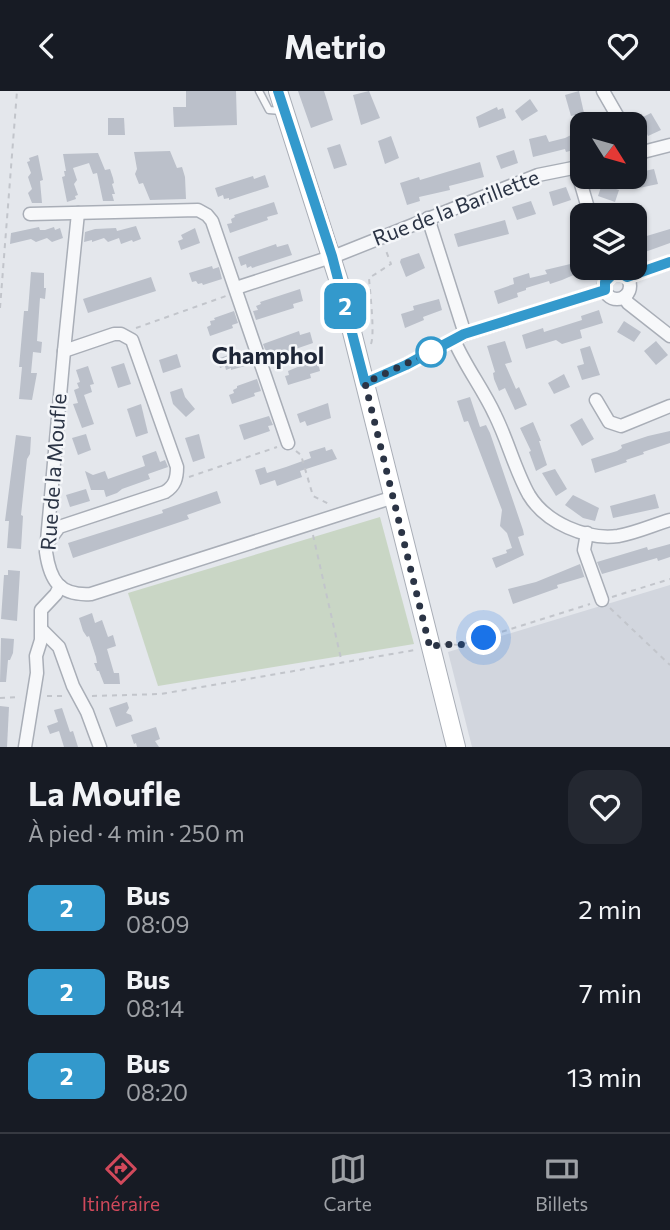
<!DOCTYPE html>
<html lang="fr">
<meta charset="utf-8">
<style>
:root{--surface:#171b24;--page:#242831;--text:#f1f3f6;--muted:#9ea1a6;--line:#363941;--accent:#d1495b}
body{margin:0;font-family:Commissioner,sans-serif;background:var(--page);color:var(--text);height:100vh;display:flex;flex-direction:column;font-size:26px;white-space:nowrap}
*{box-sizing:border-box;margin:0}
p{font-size:23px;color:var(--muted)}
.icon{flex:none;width:38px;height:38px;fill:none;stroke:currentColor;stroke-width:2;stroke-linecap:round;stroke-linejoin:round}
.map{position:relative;height:656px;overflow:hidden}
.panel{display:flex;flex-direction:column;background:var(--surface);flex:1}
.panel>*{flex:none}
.badge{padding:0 14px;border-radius:10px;font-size:24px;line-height:46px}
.needle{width:46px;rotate:127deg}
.fabs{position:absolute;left:570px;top:21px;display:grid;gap:14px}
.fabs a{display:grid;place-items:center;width:77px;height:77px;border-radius:14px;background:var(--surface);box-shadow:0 2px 5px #0004;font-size:35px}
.you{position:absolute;width:35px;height:35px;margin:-18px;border:5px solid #fff;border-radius:50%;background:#1a73e8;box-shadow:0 0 0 10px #1a73e833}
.map>.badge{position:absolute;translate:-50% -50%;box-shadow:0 0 0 4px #fff}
.round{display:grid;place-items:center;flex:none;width:74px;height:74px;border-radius:21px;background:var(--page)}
.head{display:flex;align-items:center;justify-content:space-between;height:119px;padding:0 28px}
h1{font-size:33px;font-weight:700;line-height:52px}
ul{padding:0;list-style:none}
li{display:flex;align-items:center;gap:21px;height:84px;padding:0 28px}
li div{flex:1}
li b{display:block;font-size:26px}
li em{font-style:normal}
li .badge{min-width:77px;font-weight:700;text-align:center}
header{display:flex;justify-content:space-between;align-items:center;height:91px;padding:0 28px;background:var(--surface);font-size:32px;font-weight:700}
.tabs{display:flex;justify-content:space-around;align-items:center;height:98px;border-top:2px solid var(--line);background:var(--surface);font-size:19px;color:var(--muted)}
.tabs a{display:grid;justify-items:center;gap:4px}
.tabs .active{color:var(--accent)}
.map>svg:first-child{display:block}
.built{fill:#d2d6de}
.green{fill:#c9d6c5}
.building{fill:#bbc0ca}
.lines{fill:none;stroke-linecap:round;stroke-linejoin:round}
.lane-casing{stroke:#a9aeb7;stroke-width:9}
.street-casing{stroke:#a9aeb7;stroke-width:15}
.secondary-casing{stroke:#a9aeb7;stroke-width:20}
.path{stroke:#c2c5cb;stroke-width:2;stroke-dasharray:5 5;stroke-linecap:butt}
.lane{stroke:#f7f8fa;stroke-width:6}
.street{stroke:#f7f8fa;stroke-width:12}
.secondary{stroke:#fff;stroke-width:18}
.line-casing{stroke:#fff;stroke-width:16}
.line{stroke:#39c;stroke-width:10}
.walk{stroke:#2b3445;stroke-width:7;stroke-dasharray:0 12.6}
.stop-dot{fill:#fff;stroke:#39c;stroke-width:3.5}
.labels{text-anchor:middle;stroke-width:5;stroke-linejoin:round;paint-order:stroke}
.street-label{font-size:21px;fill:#2b3445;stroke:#f4f6f9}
.quarter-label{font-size:24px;font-weight:bold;fill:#1d2536;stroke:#f4f6f9}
</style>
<header><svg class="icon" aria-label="back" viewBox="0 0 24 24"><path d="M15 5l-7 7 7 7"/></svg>Metrio<svg class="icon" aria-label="heart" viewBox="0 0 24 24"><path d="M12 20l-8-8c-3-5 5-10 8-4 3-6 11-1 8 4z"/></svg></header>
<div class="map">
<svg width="670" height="656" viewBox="0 0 670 656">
<rect width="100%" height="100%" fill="#e4e7ec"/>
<polygon class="built" points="670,494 670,656 472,656 448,561"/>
<polygon class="green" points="380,426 414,553 158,595 128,502"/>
<g class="building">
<polygon points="186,0 236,0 237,34 174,36 173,16 186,16"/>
<polygon points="298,0 324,0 333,29 311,37"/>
<polygon points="369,0 380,27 361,34 353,4"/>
<polygon points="579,0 584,22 571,25 565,4"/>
<polygon points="530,8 538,20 522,30 515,20"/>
<polygon points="497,16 498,19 503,17 506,27 479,37 476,26"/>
<polygon points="651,22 661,39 648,45 639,28"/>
<polygon points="108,27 124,27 125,44 108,44"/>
<polygon points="577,41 581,57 566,61 565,58 533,66 529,48 546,44 549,51 565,47"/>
<polygon points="391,45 399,67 385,73 378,50"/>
<polygon points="340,53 347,74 334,78 327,57"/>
<polygon points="514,59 518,72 501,78 496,65"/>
<polygon points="170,60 177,77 182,76 185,86 186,108 150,109 143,92 139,93 135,83 137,78 134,61"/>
<polygon points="98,62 105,79 110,78 113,87 114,92 112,93 115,103 112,103 114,110 103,110 97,82 93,83 89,72 73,77 77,89 74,93 78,104 75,105 76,108 67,111 62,86 65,85 64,80 66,80 63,63"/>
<polygon points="38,64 43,89 40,90 42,112 32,112 28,102 32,98 28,86 31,82 27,71 30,70 29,67"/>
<polygon points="480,71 484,86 449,95 450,99 419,106 420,110 407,114 400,92 419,86 420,89"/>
<polygon points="654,78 658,93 639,97 635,82"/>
<polygon points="265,84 269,96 229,109 229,107 224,108 223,104 218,106 215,97 253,85 254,88"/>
<polygon points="604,87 615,91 613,97 619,99 615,111 598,105"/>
<polygon points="566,96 571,109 553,115 549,101"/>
<polygon points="531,110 536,123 517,129 512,116"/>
<polygon points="274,111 278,123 267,126 268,129 230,142 227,133 232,132 231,128 235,126 234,124"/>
<polygon points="505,129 509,143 458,156 454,143"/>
<polygon points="136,135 141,148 133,151 132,149 121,153 119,147 108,151 104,147 92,151 92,149 84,151 85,141 95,138 116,137 119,146 117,140"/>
<polygon points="39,136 40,139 45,139 54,136 55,139 60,137 63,147 52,151 47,147 36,151 31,148 10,153 11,142"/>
<polygon points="195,137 200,152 181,159 178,150 183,148 181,144"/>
<polygon points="670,138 670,152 645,161 640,147"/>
<polygon points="276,153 277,156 288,153 292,164 252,177 251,175 247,177 246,173 241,175 238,166"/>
<polygon points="419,162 425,177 406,186 400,171 401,168"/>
<polygon points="583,170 583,180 562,189 550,193 549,190 526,197 526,199 517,202 518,206 498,213 494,200 514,193 513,187 529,182 530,187 547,183 545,179"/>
<polygon points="212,175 213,178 219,176 222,188 203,194 202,192 198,193 196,190 192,191 189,182"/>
<polygon points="31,181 44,182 44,197 46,197 45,208 40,207 37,250 42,251 41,262 33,261 31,282 37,282 32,309 19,308 22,276 19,276 24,220 28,220"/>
<polygon points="151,186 156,200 88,222 83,208"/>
<polygon points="300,198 303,210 293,213 294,217 256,229 253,220 258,219 256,215 261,213 260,211"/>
<polygon points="439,208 442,219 423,226 424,229 405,237 401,223 414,219 413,215"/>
<polygon points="599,219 603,232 580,239 582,247 562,253 556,249 526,258 522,244 543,237 544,241 582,229 581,225"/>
<polygon points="234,220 238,232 232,234 233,237 210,245 207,236 211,234 210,230 215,229 214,227"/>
<polygon points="624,230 641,241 634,251 617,241"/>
<polygon points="299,240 300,244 310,241 313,252 275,265 275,263 270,264 269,260 266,261 263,253"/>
<polygon points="505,250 512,271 505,273 516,298 519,296 527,314 515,319 505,297 499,300 494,288 493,282 495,281 487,255"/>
<polygon points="656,250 668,264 656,274 644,260"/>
<polygon points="590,255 600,284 582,289 577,275 584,273 580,258"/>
<polygon points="240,260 241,263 248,261 252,273 231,279 231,277 226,279 225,275 220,277 217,268"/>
<polygon points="177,263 181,276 163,282 159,269"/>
<polygon points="317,268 320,280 310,283 311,287 288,294 285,285 289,284 288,280"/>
<polygon points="124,272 131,293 118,297 111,276"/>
<polygon points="88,275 94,293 90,294 92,301 84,304 94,333 82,337 73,313 78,312 74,299 79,297 77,292 80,291 76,279"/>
<polygon points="564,283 570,296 554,303 548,292"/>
<polygon points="257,288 261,300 254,302 255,305 232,313 229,304 234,302 233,299 237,297 237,295"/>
<polygon points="182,297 185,306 195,318 186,326 173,313 170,301"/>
<polygon points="470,306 480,336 486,334 490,342 523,439 524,444 518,446 524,464 496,477 492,467 507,462 506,459 512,457 507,442 500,435 502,419 468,330 464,331 457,310"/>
<polygon points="328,312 331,327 307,335 305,330 300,332 297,323"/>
<polygon points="141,313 148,342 136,346 127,318"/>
<polygon points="269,325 273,334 268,335 270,340 244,349 239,334"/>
<polygon points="582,327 594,348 582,355 570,334"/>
<polygon points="533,331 541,350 539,350 547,374 536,380 529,361 531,360 520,337"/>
<polygon points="670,340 670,352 643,361 644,363 626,369 627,371 595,382 591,368 617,360 622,357 621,354 648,345"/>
<polygon points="86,343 91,359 78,364 72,347"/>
<polygon points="199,343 205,367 193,371 185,347"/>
<polygon points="16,344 31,346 30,363 27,368 21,424 23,425 21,458 7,457 9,430 5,430"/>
<polygon points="325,356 326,360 332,358 337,368 300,380 302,386 277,395 275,389 260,394 255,379 265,376 267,382 286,376 311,367 309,361"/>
<polygon points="156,360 160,371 165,369 168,376 148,383 150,388 122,398 117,402 106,406 104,399 91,399 85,380 93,384 105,380 108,388 145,375 142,365"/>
<polygon points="555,378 567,398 556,405 542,382"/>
<polygon points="86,398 90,410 70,416 66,404"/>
<polygon points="217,400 221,412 187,424 189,428 73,467 68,452 163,422 162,419"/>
<polygon points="655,403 659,417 613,427 610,415"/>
<polygon points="573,404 599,417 595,430 583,427 565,414"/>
<polygon points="670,453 670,466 658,470 657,467 602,483 597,471 647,456 648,459"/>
<polygon points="580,473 585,488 584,486 557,494 558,497 513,513 508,498 536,491"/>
<polygon points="8,479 20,480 17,530 1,528 4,484 8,484"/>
<polygon points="92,522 95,532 102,529 108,546 113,544 116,555 107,558 114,582 119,582 120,593 104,593 99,580 97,580 94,572 97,572 96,566 89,545 87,546 83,540 79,527"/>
<polygon points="1,547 14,548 13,562 10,569 8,569 6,591 0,591"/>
<polygon points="127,611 129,617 126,622 131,624 133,630 116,636 109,617"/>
<polygon points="0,615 9,616 7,656 0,656"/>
<polygon points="62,617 70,641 73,640 78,656 64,656 59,640 50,643 47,635 58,631 54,619"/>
<polygon points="156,636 160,648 155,650 159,656 137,656 136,652 134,653 131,644"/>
</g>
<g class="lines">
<defs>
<polyline id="lane" points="259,0 269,19 281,20"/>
<g id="street">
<polyline points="603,0 622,33"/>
<polyline points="635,63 670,54"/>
<polyline points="576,76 590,124"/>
<path d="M78,122l-14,138 -18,201c4,28 13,44 45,42l303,-97"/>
<polyline points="30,123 198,119 207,124 212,130 288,352"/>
<polyline points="428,127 465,243"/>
<circle cx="617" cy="195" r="13"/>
<polyline points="627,186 670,171"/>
<polyline points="236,197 340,163 538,84 583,75"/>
<polyline points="624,206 628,212 670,245"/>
<path d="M454,249c11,26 29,49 41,75 13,26 20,55 34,80 17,28 57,45 89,41 18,-3 35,-11 52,-16"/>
<polyline points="365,292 406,274 465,243 605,199"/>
<polyline points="596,309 609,331 621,335 670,315"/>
<polyline points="587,442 584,459 602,509"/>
<path d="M49,450l10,-14 106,-35c10,-6 12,-14 12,-25l-45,-127 -11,-6h-7l-50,17"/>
<polyline points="42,539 59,556 73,595 87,621 100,656"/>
<polyline points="25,656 37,582 36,565 41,549 41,519 56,503 60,495"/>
</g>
<polyline id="secondary" points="278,0 341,197 456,656"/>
</defs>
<use href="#lane" class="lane-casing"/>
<use href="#street" class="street-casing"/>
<use href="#secondary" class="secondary-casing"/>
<g class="path">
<polyline points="0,217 17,0"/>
<polyline points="136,237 226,205"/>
<path d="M371,253c4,-11 -1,-51 -2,-66l22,-14 -6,-16"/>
<polyline points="296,360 301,364 313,405 329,413"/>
<polyline points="189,386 277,356"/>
<polyline points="313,444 342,572"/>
<polyline points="612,506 670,488"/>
<polyline points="610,517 670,574"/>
<polyline points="444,553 460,554 590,513"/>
<polyline points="47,605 65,605"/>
<polyline points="92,605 161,603 415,559"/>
<polyline points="0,607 20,606"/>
</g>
<use href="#lane" class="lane"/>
<use href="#street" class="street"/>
<use href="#secondary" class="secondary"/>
</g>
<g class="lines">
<defs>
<polyline id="line" points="278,0 332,165 365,292 406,274 464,243 605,199 605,191 613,183 622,183 627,186 670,171"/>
</defs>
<use href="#line" class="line-casing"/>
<use href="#line" class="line"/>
<polyline class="walk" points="431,261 365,292 430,557 440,553 460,554 484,547"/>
</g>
<circle class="stop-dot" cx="431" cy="261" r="14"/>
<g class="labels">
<g class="street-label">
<text transform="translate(456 117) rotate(-21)" y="7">Rue de la Barillette</text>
<text transform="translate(54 381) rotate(-86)" y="7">Rue de la Moufle</text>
</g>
<g class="quarter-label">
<text x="268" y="273">Champhol</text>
</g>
</g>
</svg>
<div class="fabs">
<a><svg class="needle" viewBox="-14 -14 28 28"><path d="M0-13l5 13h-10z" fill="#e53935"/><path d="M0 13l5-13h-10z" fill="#9ea1a6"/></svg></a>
<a><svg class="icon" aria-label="layers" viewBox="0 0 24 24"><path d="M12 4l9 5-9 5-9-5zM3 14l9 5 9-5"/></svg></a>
</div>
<div class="you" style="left:484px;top:547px"></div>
<b class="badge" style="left:345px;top:215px;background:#39c;color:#fff">2</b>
</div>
<section class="panel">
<div class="head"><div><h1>La Moufle</h1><p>À pied · 4 min · 250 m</p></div><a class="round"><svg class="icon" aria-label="heart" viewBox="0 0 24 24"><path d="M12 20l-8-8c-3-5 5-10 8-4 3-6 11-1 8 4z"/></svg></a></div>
<ul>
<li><span class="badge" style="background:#39c;color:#fff">2</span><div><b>Bus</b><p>08:09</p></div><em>2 min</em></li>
<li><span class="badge" style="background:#39c;color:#fff">2</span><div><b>Bus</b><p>08:14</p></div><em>7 min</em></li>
<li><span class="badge" style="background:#39c;color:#fff">2</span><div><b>Bus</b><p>08:20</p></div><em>13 min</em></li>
</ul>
</section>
<nav class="tabs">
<a class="active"><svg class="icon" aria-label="directions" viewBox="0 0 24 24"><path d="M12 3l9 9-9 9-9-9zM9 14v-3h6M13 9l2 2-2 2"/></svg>Itinéraire</a>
<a><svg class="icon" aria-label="map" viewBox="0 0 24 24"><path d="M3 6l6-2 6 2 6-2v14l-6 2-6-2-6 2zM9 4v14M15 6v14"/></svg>Carte</a>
<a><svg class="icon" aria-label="tickets" viewBox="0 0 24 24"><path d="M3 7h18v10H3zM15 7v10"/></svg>Billets</a>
</nav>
